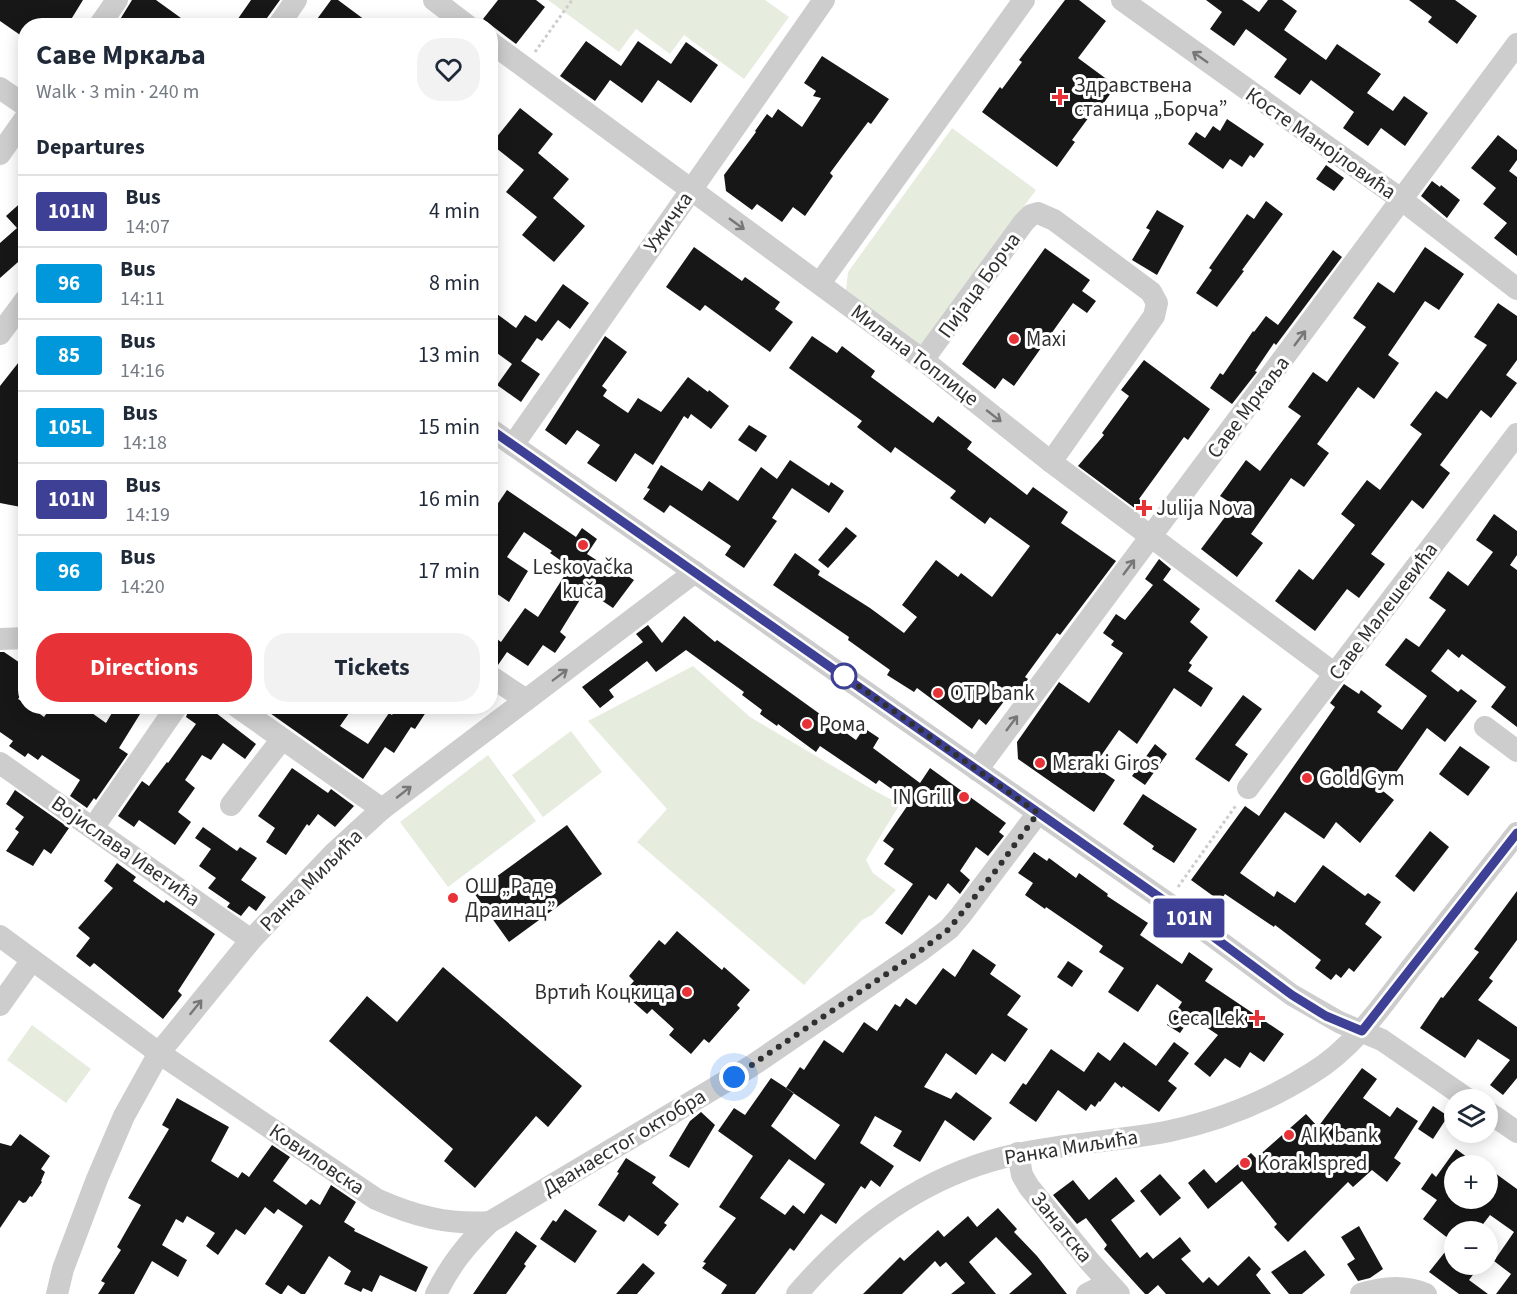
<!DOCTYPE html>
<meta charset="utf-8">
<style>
:root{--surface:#fff;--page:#f2f2f3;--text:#1f2937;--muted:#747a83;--line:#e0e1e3;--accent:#e73337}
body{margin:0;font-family:"Source Sans 3",sans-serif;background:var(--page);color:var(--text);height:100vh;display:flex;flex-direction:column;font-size:22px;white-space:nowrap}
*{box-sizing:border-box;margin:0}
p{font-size:20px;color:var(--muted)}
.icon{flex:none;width:33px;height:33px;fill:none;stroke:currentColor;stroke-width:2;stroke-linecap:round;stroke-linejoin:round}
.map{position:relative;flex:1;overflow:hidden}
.side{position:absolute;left:18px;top:18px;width:480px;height:696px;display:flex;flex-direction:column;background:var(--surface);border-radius:24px;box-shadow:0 3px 15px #0003}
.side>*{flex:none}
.badge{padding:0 12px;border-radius:4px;font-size:21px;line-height:39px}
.buttons{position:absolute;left:1444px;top:1089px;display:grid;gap:12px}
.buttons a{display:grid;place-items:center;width:54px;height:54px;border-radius:50%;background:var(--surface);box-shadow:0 3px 15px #0003;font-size:30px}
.you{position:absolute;width:30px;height:30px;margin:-15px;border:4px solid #fff;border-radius:50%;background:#1a73e8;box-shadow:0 0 0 9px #1a73e833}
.map>.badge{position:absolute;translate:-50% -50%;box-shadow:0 0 0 3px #fff}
h2{padding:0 18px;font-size:22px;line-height:54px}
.round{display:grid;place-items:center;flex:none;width:63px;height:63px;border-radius:24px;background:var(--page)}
.head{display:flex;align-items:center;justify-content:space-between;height:102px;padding:0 18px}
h1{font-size:28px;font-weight:700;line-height:45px}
.button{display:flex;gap:12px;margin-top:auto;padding:12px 18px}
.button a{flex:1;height:69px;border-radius:24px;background:var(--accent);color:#fff;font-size:24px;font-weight:700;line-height:69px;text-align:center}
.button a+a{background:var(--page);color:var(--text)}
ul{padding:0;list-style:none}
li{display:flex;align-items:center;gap:18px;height:72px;padding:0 18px;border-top:2px solid var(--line)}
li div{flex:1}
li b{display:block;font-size:22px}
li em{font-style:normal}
li .badge{min-width:66px;font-weight:700;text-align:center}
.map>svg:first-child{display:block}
.green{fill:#e6eddf}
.building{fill:#171717;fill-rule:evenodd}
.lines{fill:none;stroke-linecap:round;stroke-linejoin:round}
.path{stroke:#cdcdcd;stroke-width:3;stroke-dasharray:3 3;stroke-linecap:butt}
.minor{stroke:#cdcdcd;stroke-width:22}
.oneway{stroke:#777}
.line-casing{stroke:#fff;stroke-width:14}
.line{stroke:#3e4095;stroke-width:9}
.walk{stroke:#303030;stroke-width:6;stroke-dasharray:0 10.8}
.poi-dot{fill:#e73337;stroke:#fff;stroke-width:2}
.stop-dot{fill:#fff;stroke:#3e4095;stroke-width:3}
.labels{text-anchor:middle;stroke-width:6;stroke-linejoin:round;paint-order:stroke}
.poi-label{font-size:21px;fill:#303030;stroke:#fff;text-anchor:start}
.street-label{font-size:21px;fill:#303030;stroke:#fff}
</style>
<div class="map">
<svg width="1517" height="1294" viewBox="0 0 1517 1294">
<rect width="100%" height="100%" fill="#fff"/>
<g class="green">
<polygon points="548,0 765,0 789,17 744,79 684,35 670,54 636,29 619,52"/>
<polygon points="952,128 1036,190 920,347 846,290 848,272"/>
<polygon points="693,666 750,717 875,791 900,804 866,860 873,873 896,890 872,915 862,920 804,985 637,842 667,809 588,721"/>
<polygon points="571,731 602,772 543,817 512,775"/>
<polygon points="488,755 536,821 448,887 400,822"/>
<polygon points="32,1025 91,1069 66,1103 7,1060"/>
</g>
<g class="building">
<polygon points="0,0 83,0 67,26 26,26 26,39 0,21"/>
<polygon points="132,0 156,0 192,26 116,26"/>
<polygon points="251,0 280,0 267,18 265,26 233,26"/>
<polygon points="331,0 338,0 373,26 312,26"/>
<polygon points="498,0 536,0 545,7 516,44 483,19"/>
<polygon points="1065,0 1079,0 1106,21 1078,58 1116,86 1095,115 1092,113 1072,140 1075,142 1057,167 982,112 1000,87 1002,89 1022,62 1019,60"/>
<polygon points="1206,0 1242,0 1259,12 1268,0 1282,0 1297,11 1284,30 1326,60 1337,44 1381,74 1367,93 1393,111 1404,96 1428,113 1405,146 1381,128 1368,146 1343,128 1354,112 1330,94 1311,80 1300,95 1274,77 1287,59 1246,29 1234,46 1210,29 1222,12"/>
<polygon points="1409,0 1455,0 1477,16 1457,44 1428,22 1432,17"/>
<polygon points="586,41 621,66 638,41 671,64 686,42 718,65 691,103 658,80 642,103 610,80 595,101 560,76"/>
<polygon points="822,56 889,99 871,124 868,122 850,146 830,173 833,176 805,216 793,207 782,222 757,204 752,210 726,191 724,175 756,132 755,131 767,114 772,118 778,109 802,127 821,98 813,96 816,91 804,83"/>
<polygon points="520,108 553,134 538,153 569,179 553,198 585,226 554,262 522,235 537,217 506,192 524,170 491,144"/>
<polygon points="1227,119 1264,144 1254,158 1250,155 1242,167 1230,159 1223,169 1188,144 1196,132 1205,138 1213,126 1220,131"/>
<polygon points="1498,135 1517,150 1517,160 1509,171 1517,177 1517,256 1494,238 1507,223 1483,204 1496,188 1471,168"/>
<polygon points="1326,165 1344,178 1334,191 1316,179"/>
<polygon points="1432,181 1440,187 1441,185 1460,200 1447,218 1421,196"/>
<polygon points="26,198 26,255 0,278 0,243 17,228 6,216"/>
<polygon points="1266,201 1283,214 1242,270 1244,271 1217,307 1196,293 1212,270 1209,268 1247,214 1254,219"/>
<polygon points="1157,210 1184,226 1157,275 1132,260 1150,230 1146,228"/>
<polygon points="694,247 742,281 745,277 780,302 775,309 793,322 770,352 705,305 700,311 666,287"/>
<polygon points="1425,247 1464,274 1439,310 1425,301 1388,355 1399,363 1374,399 1358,387 1317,444 1329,453 1304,487 1291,478 1251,534 1263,543 1237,577 1201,549 1234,505 1220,496 1246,460 1260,471 1301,416 1288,407 1313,372 1327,382 1366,327 1353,318 1378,282 1394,293"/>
<polygon points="1045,248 1090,280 1082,291 1096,301 1087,313 1073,303 1014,386 1003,378 995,389 962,364"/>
<polygon points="1333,250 1342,257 1276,345 1274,343 1255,371 1257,372 1232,404 1210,388 1220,373 1223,375 1253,331 1254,332 1266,316 1278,325"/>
<polygon points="563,284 589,303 570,329 558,320 542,341 537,338 521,361 540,374 521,402 497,385 512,364 490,348 490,309 516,328 525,315 536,322"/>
<polygon points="1498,303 1517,316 1517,360 1506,375 1517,383 1491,418 1481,410 1440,465 1450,473 1423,509 1412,500 1371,554 1385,564 1359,598 1347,589 1315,631 1275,601 1299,569 1313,580 1355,525 1341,514 1367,480 1380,490 1422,434 1410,425 1436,391 1447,399 1487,345 1474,337"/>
<polygon points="605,336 627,352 602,386 607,390 603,396 628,413 638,398 661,412 688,377 708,392 709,390 729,406 711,429 691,414 688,419 684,416 653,465 635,453 616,482 587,463 600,445 577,430 566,445 545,430"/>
<polygon points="812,336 837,353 842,346 875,371 871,377 933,423 938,416 972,442 967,449 1027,495 1033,487 1068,512 1061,523 1116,561 1060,635 1057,633 1025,677 1028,679 1012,700 1008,696 986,725 979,719 972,729 917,688 914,692 887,675 890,670 848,640 849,637 773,585 795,553 820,571 818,575 870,608 904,633 917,617 902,605 936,560 958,577 961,573 992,597 1030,546 990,517 985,524 950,498 956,491 895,447 891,453 857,427 862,421 789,368"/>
<polygon points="26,353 26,508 0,503 0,386"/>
<polygon points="1144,360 1210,409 1188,440 1184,437 1139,499 1149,508 1144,515 1078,466 1104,435 1102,433 1129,396 1121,390"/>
<polygon points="749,425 767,436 756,452 738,440"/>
<polygon points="790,460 829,486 831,482 844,491 829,513 792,488 772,518 777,521 744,568 725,555 731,546 670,505 664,513 643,499 650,489 647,488 661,465 702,491 709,481 738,501 761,467 777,479"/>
<polygon points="507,490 576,537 582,528 597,539 587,554 615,572 617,569 634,580 613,608 586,590 560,632 566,637 555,653 543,645 528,666 507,652 498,665 490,663 490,634 501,642 525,608 538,617 570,567 550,553 552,551 524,532 507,557 528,571 509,602 490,589 490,515"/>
<polygon points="1494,514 1517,531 1517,555 1510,565 1517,570 1517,727 1491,707 1506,687 1462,654 1459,658 1448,649 1431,671 1458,692 1461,689 1477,701 1445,742 1427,728 1383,791 1394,800 1360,843 1336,822 1324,839 1285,812 1240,873 1274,897 1277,891 1295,903 1323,865 1365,896 1368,893 1381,902 1365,924 1382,937 1354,972 1349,968 1341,978 1336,974 1331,980 1315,968 1321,960 1275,925 1274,927 1225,894 1220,901 1191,880 1245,806 1259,816 1335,707 1330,703 1344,684 1359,694 1361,690 1382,706 1377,712 1402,730 1427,696 1385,665 1406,638 1419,647 1446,610 1429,598 1448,571 1468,586 1493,552 1476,540"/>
<polygon points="846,527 857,536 828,568 818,560"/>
<polygon points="1159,559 1171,569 1163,580 1200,609 1190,622 1208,637 1189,663 1192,665 1188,671 1213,688 1201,707 1174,688 1137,744 1119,730 1094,766 1115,780 1094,812 1018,759 1017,742 1059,682 1089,703 1123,653 1111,645 1114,641 1103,633 1116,614 1125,620 1153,585 1145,579"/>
<polygon points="684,616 715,642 717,640 856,740 864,728 879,738 873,748 920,783 930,768 1006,823 999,832 1004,836 988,856 976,847 960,871 970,880 960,894 948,883 936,900 929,895 902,935 885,923 913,884 884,864 894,849 883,841 910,802 879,780 876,784 820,746 816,752 778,724 777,726 760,714 762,710 742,695 744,692 686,650 656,672 647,661 609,690 614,697 600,708 582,687 643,642 636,634 648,625 662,643"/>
<polygon points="0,652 4,652 26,667 26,688 18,699 26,704 26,706 29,706 44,717 52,706 82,706 106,723 116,706 145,706 119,748 128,754 96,800 94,798 87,808 70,796 80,780 42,755 38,760 28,753 25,757 9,746 13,741 0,732"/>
<polygon points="1243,695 1262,709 1235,745 1248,754 1229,782 1195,759"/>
<polygon points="190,706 207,706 256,744 245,759 223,743 211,760 202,755 185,780 195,788 178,812 191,822 175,845 139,820 134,827 118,816 142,781 149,786 167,762 168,763 196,724 186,717"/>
<polygon points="260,706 354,706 340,726 368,744 389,713 392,715 398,706 430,706 415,729 411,727 394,753 385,747 363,779"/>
<polygon points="1155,744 1167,754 1145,785 1132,776"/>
<polygon points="1460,746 1490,767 1468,796 1439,774"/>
<polygon points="292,768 328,793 331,789 354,806 335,827 318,814 309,826 307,824 286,855 266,842 275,828 258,816"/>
<polygon points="15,790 69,828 51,854 44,849 33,866 6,851 19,832 15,829 24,817 6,804"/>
<polygon points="1143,794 1197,829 1174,863 1152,849 1154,846 1123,824"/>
<polygon points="567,825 602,874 509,942 474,893"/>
<polygon points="203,827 237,851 240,847 257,858 241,880 266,897 256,911 249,906 241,916 227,907 230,903 208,888 216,878 199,866 211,849 195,838"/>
<polygon points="1430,831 1449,847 1414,892 1395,876"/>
<polygon points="1034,852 1047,861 1049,858 1076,878 1079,873 1108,894 1107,896 1148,923 1140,935 1182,964 1189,952 1213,969 1205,981 1284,1034 1264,1062 1250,1052 1240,1068 1225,1058 1210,1077 1194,1064 1218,1035 1191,1017 1180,1033 1167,1025 1182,1002 1157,984 1138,1012 1108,992 1124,968 1099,952 1103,946 1046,907 1045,909 1025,895 1033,883 1018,873"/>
<polygon points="117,863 136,877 133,881 164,903 166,900 215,934 178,991 182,995 163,1019 94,963 90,967 76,956 90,938 78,928 113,888 104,881"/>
<polygon points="1517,891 1517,940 1489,978 1493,981 1478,1000 1517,1027 1517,1078 1503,1095 1490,1085 1510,1060 1478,1039 1465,1058 1420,1028 1441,997 1443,998 1479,952 1474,949"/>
<polygon points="677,931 722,970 724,967 750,990 737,1005 740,1008 709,1043 704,1039 691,1054 669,1035 674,1029 652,1009 647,1014 623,993 634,981 629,976 659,940 665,945"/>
<path d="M973,949l23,16 -6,9 31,22 -14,19 21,14 -23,33 -13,-9 -16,22 -30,-22 -22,34 27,12 5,-7 36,26 -18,23 -29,-21 -25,42 -27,-16 9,-15 -27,-15 -15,27 34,23 -14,21 -9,-7 -6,9 -4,-3 -25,38 -15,-10 -27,37 -4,-3 -35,46h-34l6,-9 -25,-17 4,-5 -3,-1 33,-44 -17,-11 34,-51 -35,-25 16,-23 11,7 26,-37 23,15 -23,33 44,34 25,-35 -54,-37 14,-21 4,3 20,-30 19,13 21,-31 13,9 18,-27 5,3 6,-9 10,7 27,-37 12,9zM789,1159l36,25 -21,30 -11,-9 -8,10 -25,-17z"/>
<polygon points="1068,961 1083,971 1072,987 1057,977"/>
<polygon points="443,967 582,1086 548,1127 536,1116 475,1188 444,1161 453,1149 329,1041 367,996 397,1022"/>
<polygon points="1124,1042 1156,1066 1174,1042 1189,1053 1168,1081 1177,1088 1159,1112 1123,1086 1122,1088 1115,1082 1100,1102 1099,1101 1095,1107 1091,1104 1086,1111 1058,1090 1036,1122 1009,1103 1023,1083 1026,1085 1051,1049 1084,1072 1098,1052 1110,1061"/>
<polygon points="1362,1068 1377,1079 1363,1098 1390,1117 1397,1107 1418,1121 1394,1158 1401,1163 1387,1182 1372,1170 1353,1187 1348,1182 1288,1242 1274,1227 1277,1224 1242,1181 1208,1209 1188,1183 1204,1169 1216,1183 1251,1153 1256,1158 1306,1114 1318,1127"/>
<polygon points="177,1098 229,1127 211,1161 238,1178 242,1172 249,1177 272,1145 290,1157 273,1181 306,1205 311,1199 320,1205 331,1185 356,1202 344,1222 355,1229 354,1231 428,1267 416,1292 380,1275 372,1292 363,1288 361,1292 344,1284 351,1271 329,1256 305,1294 301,1294 288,1285 282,1294 280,1294 265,1284 303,1226 278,1209 274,1214 265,1207 245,1235 236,1229 218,1255 206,1246 215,1233 187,1216 183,1223 176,1219 162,1245 187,1260 178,1277 152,1261 134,1294 98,1294 105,1283 101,1281 121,1250 117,1247 141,1205 128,1198 169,1129 162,1125"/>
<polygon points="1433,1106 1448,1116 1433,1139 1418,1129"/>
<polygon points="701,1112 715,1125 689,1168 669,1156 690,1121"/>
<polygon points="20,1134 50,1156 41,1169 45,1172 41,1181 42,1182 32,1197 30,1196 26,1202 23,1203 19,1200 0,1228 0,1143 11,1146"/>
<polygon points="1456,1149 1479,1166 1455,1166 1455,1198 1488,1198 1488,1168 1517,1189 1517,1294 1496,1294 1511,1274 1494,1261 1514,1232 1490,1215 1477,1232 1455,1232 1455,1264 1481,1264 1469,1280 1488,1294 1459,1294 1429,1272 1453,1242 1423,1219 1437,1200 1421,1189 1432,1173 1436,1177"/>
<polygon points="626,1158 656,1177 652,1183 679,1204 664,1223 667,1225 658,1236 629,1215 624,1222 598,1205 619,1173 617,1172"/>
<polygon points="1160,1174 1181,1198 1160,1216 1140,1191"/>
<polygon points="1116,1177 1135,1201 1111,1220 1140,1258 1147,1252 1153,1259 1180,1237 1191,1251 1181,1259 1203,1283 1209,1277 1218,1286 1249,1256 1261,1269 1256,1275 1271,1294 1166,1294 1158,1285 1148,1294 1145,1294 1104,1249 1107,1245 1086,1218 1077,1224 1053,1195 1073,1180 1089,1200"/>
<polygon points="998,1208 1017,1229 1014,1232 1037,1256 1067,1294 1009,1294 1032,1274 996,1237 969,1262 996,1294 951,1294 965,1283 946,1262 940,1267 935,1261 902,1294 863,1294 900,1257 904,1261 938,1230 944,1237 968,1216 977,1227"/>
<polygon points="565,1209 597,1231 575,1263 540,1239 553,1220 556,1222"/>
<polygon points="1359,1226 1383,1269 1370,1278 1358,1281 1347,1264 1355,1259 1341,1237"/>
<polygon points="516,1231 537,1246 524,1264 526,1266 506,1294 473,1294"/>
<polygon points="1305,1250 1325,1275 1302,1294 1289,1294 1271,1272"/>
<polygon points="643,1263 655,1273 637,1294 616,1294"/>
</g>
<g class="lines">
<g class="path">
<polyline points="535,52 572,0"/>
<polyline points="1178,887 1237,804"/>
</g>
<g class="minor">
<polyline points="434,0 468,26"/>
<polyline points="1122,0 1402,200 1517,289"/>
<polyline points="99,26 117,0"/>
<polyline points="278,26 296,0"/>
<polyline points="490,42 923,360 1051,462 1335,674"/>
<polyline points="0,88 26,106"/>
<polyline points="0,154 26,117"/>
<polyline points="820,283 1024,0"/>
<polyline points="0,334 26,299"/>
<polyline points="923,360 1024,222 1031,215 1038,213 1054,220 1151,292 1157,303 1154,316 1051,462"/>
<polyline points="490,429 1169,904 1292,995 1339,1022 1382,1040 1469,1100"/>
<polyline points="513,445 824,0"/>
<polyline points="0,639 26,638"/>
<polyline points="490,676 526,700"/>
<polyline points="236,706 382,809"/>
<polyline points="1485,727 1517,751"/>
<polyline points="0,763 251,940"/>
<polyline points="977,770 1517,44"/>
<polyline points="1248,788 1517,434"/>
<polyline points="231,805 282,739"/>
<polyline points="93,828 177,706"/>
<path d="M0,936l159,117 217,146c38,17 72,26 114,23"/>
<polyline points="0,1005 32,960"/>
<polyline points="1488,1112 1517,1132"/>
<polyline points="1018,1153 1022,1175 1029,1187 1090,1262 1119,1294"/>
<polyline points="57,1294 63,1269 97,1179 124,1116 159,1053 251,940 334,853 382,809 695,572"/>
<path d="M436,1294c14,-29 31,-50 54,-72l260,-155 170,-116 29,-22 12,-14 77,-102"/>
<path d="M797,1294c59,-69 131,-121 221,-140 50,-11 102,-13 152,-23 51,-11 98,-30 142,-58 41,-25 70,-67 99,-105 35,-45 71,-90 106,-135"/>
<polyline points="1087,1294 1108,1283"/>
<path d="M1361,1294c21,-7 44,-9 65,0"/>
</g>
</g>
<defs><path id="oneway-shaft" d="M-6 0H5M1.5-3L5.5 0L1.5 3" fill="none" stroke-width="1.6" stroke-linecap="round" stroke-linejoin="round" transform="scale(1.5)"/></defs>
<g class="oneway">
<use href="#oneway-shaft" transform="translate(1200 57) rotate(-145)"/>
<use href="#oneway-shaft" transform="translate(737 224) rotate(36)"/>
<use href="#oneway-shaft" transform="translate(1300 338) rotate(-53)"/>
<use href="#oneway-shaft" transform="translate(994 416) rotate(38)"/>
<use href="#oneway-shaft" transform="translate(1129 567) rotate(-53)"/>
<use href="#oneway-shaft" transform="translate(560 675) rotate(-37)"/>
<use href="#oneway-shaft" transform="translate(1012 723) rotate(-53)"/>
<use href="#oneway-shaft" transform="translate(404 792) rotate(-38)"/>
<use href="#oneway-shaft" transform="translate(196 1007) rotate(-51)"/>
</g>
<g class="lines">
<defs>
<polyline id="line" points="490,429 1169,904 1292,995 1326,1016 1362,1031 1517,833"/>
</defs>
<use href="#line" class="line-casing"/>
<use href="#line" class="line"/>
<polyline class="walk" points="734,1077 916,954 949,929 997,869 1038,813 840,673 844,676"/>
</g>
<g class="poi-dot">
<path d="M1057 88h6v6h6v6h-6v6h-6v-6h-6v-6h6z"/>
<circle cx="1014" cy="339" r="6"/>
<path d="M1141 499h6v6h6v6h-6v6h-6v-6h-6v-6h6z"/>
<circle cx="583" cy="545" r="6"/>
<circle cx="938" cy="693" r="6"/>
<circle cx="807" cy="724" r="6"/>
<circle cx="1040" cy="763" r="6"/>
<circle cx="1307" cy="778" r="6"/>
<circle cx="964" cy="797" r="6"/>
<circle cx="453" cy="898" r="6"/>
<circle cx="687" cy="992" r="6"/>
<path d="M1254 1009h6v6h6v6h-6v6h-6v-6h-6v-6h6z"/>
<circle cx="1289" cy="1135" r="6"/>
<circle cx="1245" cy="1163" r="6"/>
</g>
<circle class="stop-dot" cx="844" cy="676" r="12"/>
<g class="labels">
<g class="poi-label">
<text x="1074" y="92">Здравствена<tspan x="1074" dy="24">станица „Борча”</tspan></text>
<text x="1026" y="346">Maxi</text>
<text x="1156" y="515">Julija Nova</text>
<text x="583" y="574" text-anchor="middle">Leskovačka<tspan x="583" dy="24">kuča</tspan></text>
<text x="950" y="700">OTP bank</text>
<text x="819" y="731">Рома</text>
<text x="1052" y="770">Mεraki Giros</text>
<text x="1319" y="785">Gold Gym</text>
<text x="952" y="804" text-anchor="end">IN Grill</text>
<text x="465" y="893">ОШ „Раде<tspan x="465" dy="24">Драинац”</tspan></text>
<text x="675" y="999" text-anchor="end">Вртић Коцкица</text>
<text x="1245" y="1025" text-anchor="end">Ceca Lek</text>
<text x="1301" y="1142">AIK bank</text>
<text x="1257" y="1170">Korak Ispred</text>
</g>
<g class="street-label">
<text transform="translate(1321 143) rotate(35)" y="7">Косте Манојловића</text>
<text transform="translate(668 222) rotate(-55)" y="7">Ужичка</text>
<text transform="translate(979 285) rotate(-54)" y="7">Пијаца Борча</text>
<text transform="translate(915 355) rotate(37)" y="7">Милана Топлице</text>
<text transform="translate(1248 407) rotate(-53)" y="7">Саве Мркаља</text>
<text transform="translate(1383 611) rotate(-53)" y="7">Саве Малешевића</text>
<text transform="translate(126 851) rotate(35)" y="7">Војислава Иветића</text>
<text transform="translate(311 880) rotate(-45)" y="7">Ранка Миљића</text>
<text transform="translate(624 1142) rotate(-31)" y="7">Дванаестог октобра</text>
<text transform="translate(1071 1147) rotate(-9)" y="7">Ранка Миљића</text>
<text transform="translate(317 1159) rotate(34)" y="7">Ковиловска</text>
<text transform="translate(1062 1227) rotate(51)" y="7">Занатска</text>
</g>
</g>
</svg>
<div class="buttons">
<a><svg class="icon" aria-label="layers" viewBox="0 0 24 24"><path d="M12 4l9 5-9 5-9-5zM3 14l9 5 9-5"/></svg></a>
<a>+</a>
<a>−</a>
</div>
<div class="you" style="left:734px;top:1077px"></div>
<b class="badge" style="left:1189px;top:918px;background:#3e4095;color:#fff">101N</b>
<section class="side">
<div class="head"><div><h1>Саве Мркаља</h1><p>Walk · 3 min · 240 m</p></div><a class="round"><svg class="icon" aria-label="heart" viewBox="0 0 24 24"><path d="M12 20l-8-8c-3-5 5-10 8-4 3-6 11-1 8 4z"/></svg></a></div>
<h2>Departures</h2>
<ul>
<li><span class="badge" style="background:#3e4095;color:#fff">101N</span><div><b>Bus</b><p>14:07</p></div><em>4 min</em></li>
<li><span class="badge" style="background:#0098da;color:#fff">96</span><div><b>Bus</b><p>14:11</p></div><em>8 min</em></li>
<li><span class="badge" style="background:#0098da;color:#fff">85</span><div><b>Bus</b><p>14:16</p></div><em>13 min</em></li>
<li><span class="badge" style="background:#0098da;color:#fff">105L</span><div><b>Bus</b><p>14:18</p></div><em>15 min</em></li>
<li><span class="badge" style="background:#3e4095;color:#fff">101N</span><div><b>Bus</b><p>14:19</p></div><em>16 min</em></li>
<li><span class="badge" style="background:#0098da;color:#fff">96</span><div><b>Bus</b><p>14:20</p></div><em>17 min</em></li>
</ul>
<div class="button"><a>Directions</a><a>Tickets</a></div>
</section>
</div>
